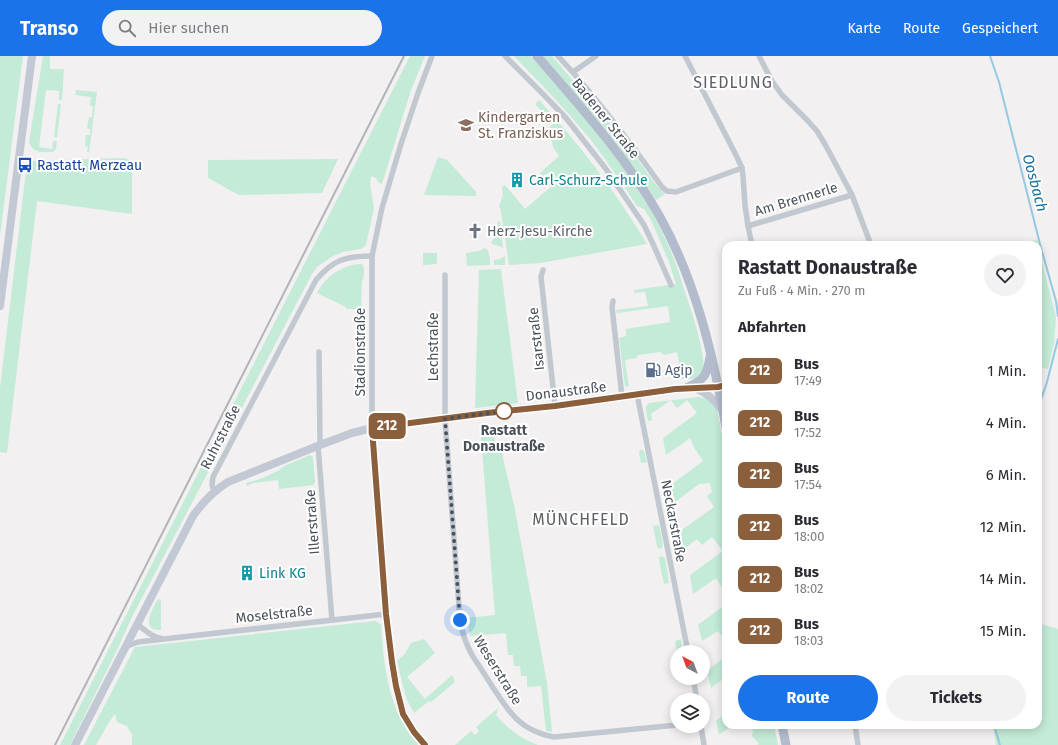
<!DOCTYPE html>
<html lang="de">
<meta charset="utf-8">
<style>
:root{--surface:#fff;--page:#f2f2f3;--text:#2b2b33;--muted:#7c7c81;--accent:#1a73e8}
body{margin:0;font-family:"Fira Sans",sans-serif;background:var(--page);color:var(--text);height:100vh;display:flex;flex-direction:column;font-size:15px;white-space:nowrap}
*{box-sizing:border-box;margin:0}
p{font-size:13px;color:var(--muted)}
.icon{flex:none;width:22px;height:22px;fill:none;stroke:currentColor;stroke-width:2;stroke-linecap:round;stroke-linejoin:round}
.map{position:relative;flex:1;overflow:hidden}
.drawer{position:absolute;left:722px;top:185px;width:320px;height:488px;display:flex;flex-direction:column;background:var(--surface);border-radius:12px;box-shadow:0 2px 10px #0003}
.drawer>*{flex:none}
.badge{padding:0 8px;border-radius:6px;font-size:14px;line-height:26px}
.needle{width:26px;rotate:319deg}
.tools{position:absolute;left:670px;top:589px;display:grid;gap:8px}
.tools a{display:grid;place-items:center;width:40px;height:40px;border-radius:50%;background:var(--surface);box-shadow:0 2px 10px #0003;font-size:20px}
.you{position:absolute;width:20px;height:20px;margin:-10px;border:3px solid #fff;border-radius:50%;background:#1a73e8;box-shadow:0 0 0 6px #1a73e833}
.map>.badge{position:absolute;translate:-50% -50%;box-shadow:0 0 0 2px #fff}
h2{padding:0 16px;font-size:15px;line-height:36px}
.round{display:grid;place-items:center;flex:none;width:42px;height:42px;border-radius:21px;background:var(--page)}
.headline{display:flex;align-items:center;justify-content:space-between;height:68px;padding:0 16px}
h1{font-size:19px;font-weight:700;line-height:30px}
.action{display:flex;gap:8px;margin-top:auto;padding:8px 16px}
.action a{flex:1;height:46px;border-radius:24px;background:var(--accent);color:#fff;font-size:16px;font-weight:700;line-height:46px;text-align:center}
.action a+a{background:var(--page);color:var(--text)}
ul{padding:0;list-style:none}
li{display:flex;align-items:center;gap:12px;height:52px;padding:0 16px}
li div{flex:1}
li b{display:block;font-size:15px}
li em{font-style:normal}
li .badge{min-width:44px;font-weight:700;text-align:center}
header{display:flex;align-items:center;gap:24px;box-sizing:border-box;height:56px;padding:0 20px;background:var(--accent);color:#fff}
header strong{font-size:19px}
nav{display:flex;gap:22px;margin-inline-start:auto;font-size:14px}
.search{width:280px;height:36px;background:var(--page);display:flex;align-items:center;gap:10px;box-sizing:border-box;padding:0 14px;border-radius:22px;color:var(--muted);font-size:15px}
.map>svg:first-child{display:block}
.green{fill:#c3ebd7}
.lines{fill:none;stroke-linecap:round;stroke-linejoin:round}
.stream{stroke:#95c9e3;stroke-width:2}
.street{stroke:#c2c8d0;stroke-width:5.5}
.secondary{stroke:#c3c9d4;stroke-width:8}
.primary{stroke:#b2bccc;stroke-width:9}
.rail{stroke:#b3b4b9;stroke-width:2}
.line-casing{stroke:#fff;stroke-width:9}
.line{stroke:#8b5e3c;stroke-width:6}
.walk{stroke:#4a515b;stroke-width:4;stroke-dasharray:0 7.2}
.stop-dot{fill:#fff;stroke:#8b5e3c;stroke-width:2}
.labels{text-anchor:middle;stroke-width:4;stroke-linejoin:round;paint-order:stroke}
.education-label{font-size:14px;fill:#785e54;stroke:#fff;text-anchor:start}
.street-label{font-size:14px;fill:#4a515b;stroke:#fff}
.transit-label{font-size:14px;fill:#164399;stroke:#fff;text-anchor:start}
.culture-label{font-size:14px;fill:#0d838f;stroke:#fff;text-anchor:start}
.worship-label{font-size:14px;fill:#5b616d;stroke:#fff;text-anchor:start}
.service-label{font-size:14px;fill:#4e5e75;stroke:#fff;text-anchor:start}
.stop-label{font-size:14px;font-weight:bold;fill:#4a515b;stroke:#fff}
.water-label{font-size:15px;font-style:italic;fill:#1b719d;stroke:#fff}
.quarter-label{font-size:16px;letter-spacing:1px;fill:#5d5f64;stroke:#fff}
</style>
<header>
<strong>Transo</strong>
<div class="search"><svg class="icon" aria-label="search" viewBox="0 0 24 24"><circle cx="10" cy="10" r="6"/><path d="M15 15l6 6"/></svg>Hier suchen</div>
<nav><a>Karte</a><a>Route</a><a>Gespeichert</a></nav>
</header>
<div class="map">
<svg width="1058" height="689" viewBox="0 0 1058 689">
<rect width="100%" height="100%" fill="#f2f0f0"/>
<g class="green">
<polygon points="0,0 23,0 0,180"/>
<path d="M43,0h7v13h14l-2,31h-3v-9l-13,-1 -7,57 13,2 1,-8h4l-1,8 -3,3c-10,0 -20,2 -24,-10z"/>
<polygon points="410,0 425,0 411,34 382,128 379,127 376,122 371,120 370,128 374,152 366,189 361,193 343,196 333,200 317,211 312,218 132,561 117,594 70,689 60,689"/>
<path d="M514,0h17c30,34 60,68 87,105 16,22 32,45 43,69 10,19 17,39 23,59 6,18 12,35 16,53 2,11 10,36 -9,37 -3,1 -7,0 -9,0l-5,-27 -13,3 -3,-3 -23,3 -2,3 -11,2 4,27 -4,-1 -6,-48 7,-2v-7l44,-7 -2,-16 -51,7 -1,-3 32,-4 -3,-14 -11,1v-3l42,-6 -7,-22 -18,-42 -7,-11 -7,-3c-15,-22 -30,-45 -46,-66 -24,-29 -51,-57 -77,-84z"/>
<polygon points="543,0 552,0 618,77 657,130 665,138 656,144 612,81"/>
<polygon points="76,34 97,36 89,96 87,96 88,91 85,90 86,79 90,79 90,73 87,72 89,61 92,61 93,50 90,50 91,41 75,39"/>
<path d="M539,44c41,45 77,92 108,144l-107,19 -31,2 -8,-54 -2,-5 4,-11 -1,-8 3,-2 20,24 34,-29 -8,-9 -8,6 -3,-4 19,-17 -6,-9 -4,-19 4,-4 -18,-20z"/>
<polygon points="58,48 61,48 57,81 54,81"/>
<polygon points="438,101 447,104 476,136 476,140 424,139"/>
<polygon points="124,102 129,104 132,107 132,158 37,145 7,397 0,396 0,332 27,107 30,105"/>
<polygon points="338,103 322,137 239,139 208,122 208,104"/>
<path d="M498,165h2l3,27c-4,-3 -8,-2 -12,-5l5,-9z"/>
<polygon points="1037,184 1038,189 1013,189"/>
<polygon points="1038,190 1056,261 1054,287 1048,313 1038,311"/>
<polygon points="485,192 488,194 489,199 490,201 490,209 467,210 466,197 479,195"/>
<polygon points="423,197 437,197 437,208 423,209"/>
<polygon points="505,200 505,209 494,209 494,204 500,203"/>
<path d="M361,208l2,1 1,4v6l-2,7 -1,22 3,9v14h-5v-18h-13v-2l-29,-14c9,-17 25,-28 44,-29z"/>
<polygon points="501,213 518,347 475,352 479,214"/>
<path d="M699,341l8,2 10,10 9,48v136l-10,-15 -23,16 -3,-19 33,-24 -11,-14 -10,8 -5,-6 -14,11 -4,-18 35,-25 -7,-11 5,-4 -2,-9 -11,1 -24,18 -4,-17 32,-24 -8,-12 -5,-11 -24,17 -3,-17 34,-25 -10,-13 -10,8 -6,-8 -20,14 1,6 -4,1c-1,-6 -5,-14 1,-18z"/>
<path d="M480,367c14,3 16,13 15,26h6l13,56 21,113 12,65 5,49 -6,-1 -5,-45 -14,1v-11h-6l-1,-10h-6l-1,-11h-5l-2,-22 -36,3 -3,-18 28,-3z"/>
<polygon points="640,394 642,394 644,395 647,406 641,407 639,397"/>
<polygon points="310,399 313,401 315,426 313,429 279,433 278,424 253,427 247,430 246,427 260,423 278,415 284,410"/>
<polygon points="659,469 663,489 661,493 658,492 657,490 653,470"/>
<polygon points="661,500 665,502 669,527 664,528 659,504 659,501"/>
<path d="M158,543l3,1v30c-22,1 -8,-22 -3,-31z"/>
<polygon points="726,548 726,581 724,583 718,575 702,585 698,569"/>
<path d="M375,565l6,3c3,44 7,86 37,121h-286v-10l-5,-9 -10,-4 -2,-8 -6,8 -13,23h-12l51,-98z"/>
<polygon points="1038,567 1058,573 1058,689 996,689 993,669 1038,669"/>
<polygon points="424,583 435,597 407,621 425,643 452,619 455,626 431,646 429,645 414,657 406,642 397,605 405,598 411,587"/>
<polygon points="681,583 683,596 677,596 675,585"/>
<polygon points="726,600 726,621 711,632 707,615"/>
<path d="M498,652l-2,7c12,14 25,24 42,30h-83l16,-14 4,4 4,-4 -3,-4z"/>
<polygon points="726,657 726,669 733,669 719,679 716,665"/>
<polygon points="754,669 774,669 778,689 757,689 759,688 752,680"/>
</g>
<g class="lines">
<g class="stream">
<polyline points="990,0 999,26 1041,192 1056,245 1058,260"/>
<polyline points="1038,353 1047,326 1058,283"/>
<polyline points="994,669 1000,689"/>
</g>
<g class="street">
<polyline points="505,0 542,37 566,62 606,113 644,169 653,188 671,229"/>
<path d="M558,0c38,41 72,86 104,131l5,4 9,1 66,-24"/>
<polyline points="685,0 737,101 742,112 743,120 745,149 748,170 752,189"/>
<polyline points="759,0 772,25 782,39 807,64 817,75 826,90 852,139 871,189"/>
<polyline points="573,16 596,0"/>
<polyline points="748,170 852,139"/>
<polyline points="543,214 541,221 555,350"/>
<path d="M445,219v144l15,201c2,13 6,24 12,35 7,11 14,21 20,31 18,28 29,45 62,51l123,-12"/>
<polyline points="613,245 612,251 622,341"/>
<polyline points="319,296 320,389"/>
<polyline points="637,338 688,596"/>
<polyline points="318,390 332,564"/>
<path d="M214,435l-2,-6 1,-8 103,-197c17,-20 29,-24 56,-24"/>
<path d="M137,568c7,5 14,13 23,14"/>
<polyline points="125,591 138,586 164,583 386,558"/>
<polyline points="693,622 697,644"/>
<polyline points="855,669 858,689"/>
<polyline points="701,670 704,689"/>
<polyline points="425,689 415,676 403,657 396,630 392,606 386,558 372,372 372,200 382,152 401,88 418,37 432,0"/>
</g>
<g class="secondary">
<polyline points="0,250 32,0"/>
<path d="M697,333c12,5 18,12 26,22"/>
<path d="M75,689l118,-229c10,-14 20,-25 35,-34l92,-37 32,-12 20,-5 118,-16 65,-6 120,-17 44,-2"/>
</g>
<g class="primary">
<path d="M537,0c44,51 90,102 123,161 36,65 53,138 66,210"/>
<path d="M686,332c18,-8 21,-12 24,-31"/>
<polyline points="782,669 786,689"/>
</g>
<polyline class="rail" points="55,689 404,0"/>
</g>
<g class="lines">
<defs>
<polyline id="line" points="425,689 414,676 403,658 396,630 392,606 386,558 372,372 487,357 555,350 675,333 718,331 726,329"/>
</defs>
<use href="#line" class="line-casing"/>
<use href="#line" class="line"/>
<polyline class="walk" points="460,564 445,363 504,355"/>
</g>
<defs>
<symbol id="school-bare" viewBox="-9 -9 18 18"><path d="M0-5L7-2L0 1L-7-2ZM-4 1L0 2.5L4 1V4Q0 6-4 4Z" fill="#8d6e63" stroke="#fff" stroke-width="2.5" paint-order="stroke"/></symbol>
<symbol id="bus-bare" viewBox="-9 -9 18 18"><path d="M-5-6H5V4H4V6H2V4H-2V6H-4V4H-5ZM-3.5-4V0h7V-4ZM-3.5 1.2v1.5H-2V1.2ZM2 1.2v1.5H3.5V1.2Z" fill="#1a4fb4" stroke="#fff" stroke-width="2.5" paint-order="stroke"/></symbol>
<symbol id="building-bare" viewBox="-9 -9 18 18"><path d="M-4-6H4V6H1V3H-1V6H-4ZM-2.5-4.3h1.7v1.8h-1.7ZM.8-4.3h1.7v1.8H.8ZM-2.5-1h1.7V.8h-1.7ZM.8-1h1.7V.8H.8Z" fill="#0f9aa8" stroke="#fff" stroke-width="2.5" paint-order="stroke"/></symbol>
<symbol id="church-bare" viewBox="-9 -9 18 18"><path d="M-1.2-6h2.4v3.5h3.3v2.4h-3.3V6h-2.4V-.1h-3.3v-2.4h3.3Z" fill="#6b7280" stroke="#fff" stroke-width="2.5" paint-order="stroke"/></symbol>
<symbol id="fuel-bare" viewBox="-9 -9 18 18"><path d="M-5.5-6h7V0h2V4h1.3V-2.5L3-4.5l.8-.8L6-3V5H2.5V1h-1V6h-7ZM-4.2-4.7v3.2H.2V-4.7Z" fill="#5c6f8a" stroke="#fff" stroke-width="2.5" paint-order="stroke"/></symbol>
</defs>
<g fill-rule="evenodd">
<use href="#school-bare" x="455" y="58" width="22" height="22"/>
<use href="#bus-bare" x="14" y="98" width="22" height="22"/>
<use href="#building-bare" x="506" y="113" width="22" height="22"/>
<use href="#church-bare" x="464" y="164" width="22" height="22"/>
<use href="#fuel-bare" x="642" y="303" width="22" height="22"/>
<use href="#building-bare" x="236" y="506" width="22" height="22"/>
</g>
<circle class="stop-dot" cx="504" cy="355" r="8"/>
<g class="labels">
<g class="education-label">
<text x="478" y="66">Kindergarten<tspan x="478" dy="16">St. Franziskus</tspan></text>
</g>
<g class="street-label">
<text transform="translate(606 62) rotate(51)" y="5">Badener Straße</text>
<text transform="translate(796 143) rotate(-17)" y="5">Am Brennerle</text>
<text transform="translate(536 283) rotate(-96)" y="5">Isarstraße</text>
<text transform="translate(433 291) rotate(-90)" y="5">Lechstraße</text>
<text transform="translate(360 296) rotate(-90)" y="5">Stadionstraße</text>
<text transform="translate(566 335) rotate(-7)" y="5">Donaustraße</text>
<text transform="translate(220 381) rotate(-63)" y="5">Ruhrstraße</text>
<text transform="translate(674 465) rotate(79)" y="5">Neckarstraße</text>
<text transform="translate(312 466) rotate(-94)" y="5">Illerstraße</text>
<text transform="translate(274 558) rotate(-6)" y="5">Moselstraße</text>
<text transform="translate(498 614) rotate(58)" y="5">Weserstraße</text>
</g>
<g class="transit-label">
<text x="37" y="114">Rastatt, Merzeau</text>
</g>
<g class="culture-label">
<text x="529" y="129">Carl-Schurz-Schule</text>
<text x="259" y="522">Link KG</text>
</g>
<g class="worship-label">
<text x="487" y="180">Herz-Jesu-Kirche</text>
</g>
<g class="service-label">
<text x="665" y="319">Agip</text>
</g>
<g class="stop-label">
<text x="504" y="379">Rastatt<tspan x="504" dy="16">Donaustraße</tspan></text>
</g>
<g class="water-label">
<text transform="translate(1035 127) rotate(75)" y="5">Oosbach</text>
</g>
<g class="quarter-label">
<text x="733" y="32">SIEDLUNG</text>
<text x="581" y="469">MÜNCHFELD</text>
</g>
</g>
</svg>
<div class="tools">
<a><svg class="needle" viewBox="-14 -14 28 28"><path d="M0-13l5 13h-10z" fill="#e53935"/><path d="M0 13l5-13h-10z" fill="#7c7c81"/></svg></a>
<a><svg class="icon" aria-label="layers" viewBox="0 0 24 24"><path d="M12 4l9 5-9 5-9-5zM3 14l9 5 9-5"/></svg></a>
</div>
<div class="you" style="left:460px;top:564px"></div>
<b class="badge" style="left:387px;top:370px;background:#8b5e3c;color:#fff">212</b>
<section class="drawer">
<div class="headline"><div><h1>Rastatt Donaustraße</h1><p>Zu Fuß · 4 Min. · 270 m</p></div><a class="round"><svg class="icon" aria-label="heart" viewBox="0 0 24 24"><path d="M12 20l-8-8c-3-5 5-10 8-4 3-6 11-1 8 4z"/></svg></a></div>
<h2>Abfahrten</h2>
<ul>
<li><span class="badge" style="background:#8b5e3c;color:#fff">212</span><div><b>Bus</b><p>17:49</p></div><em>1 Min.</em></li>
<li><span class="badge" style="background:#8b5e3c;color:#fff">212</span><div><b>Bus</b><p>17:52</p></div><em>4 Min.</em></li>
<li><span class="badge" style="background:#8b5e3c;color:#fff">212</span><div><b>Bus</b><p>17:54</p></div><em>6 Min.</em></li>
<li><span class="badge" style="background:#8b5e3c;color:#fff">212</span><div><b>Bus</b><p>18:00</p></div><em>12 Min.</em></li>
<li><span class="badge" style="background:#8b5e3c;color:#fff">212</span><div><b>Bus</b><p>18:02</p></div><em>14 Min.</em></li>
<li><span class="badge" style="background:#8b5e3c;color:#fff">212</span><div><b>Bus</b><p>18:03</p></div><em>15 Min.</em></li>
</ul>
<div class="action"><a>Route</a><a>Tickets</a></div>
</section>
</div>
